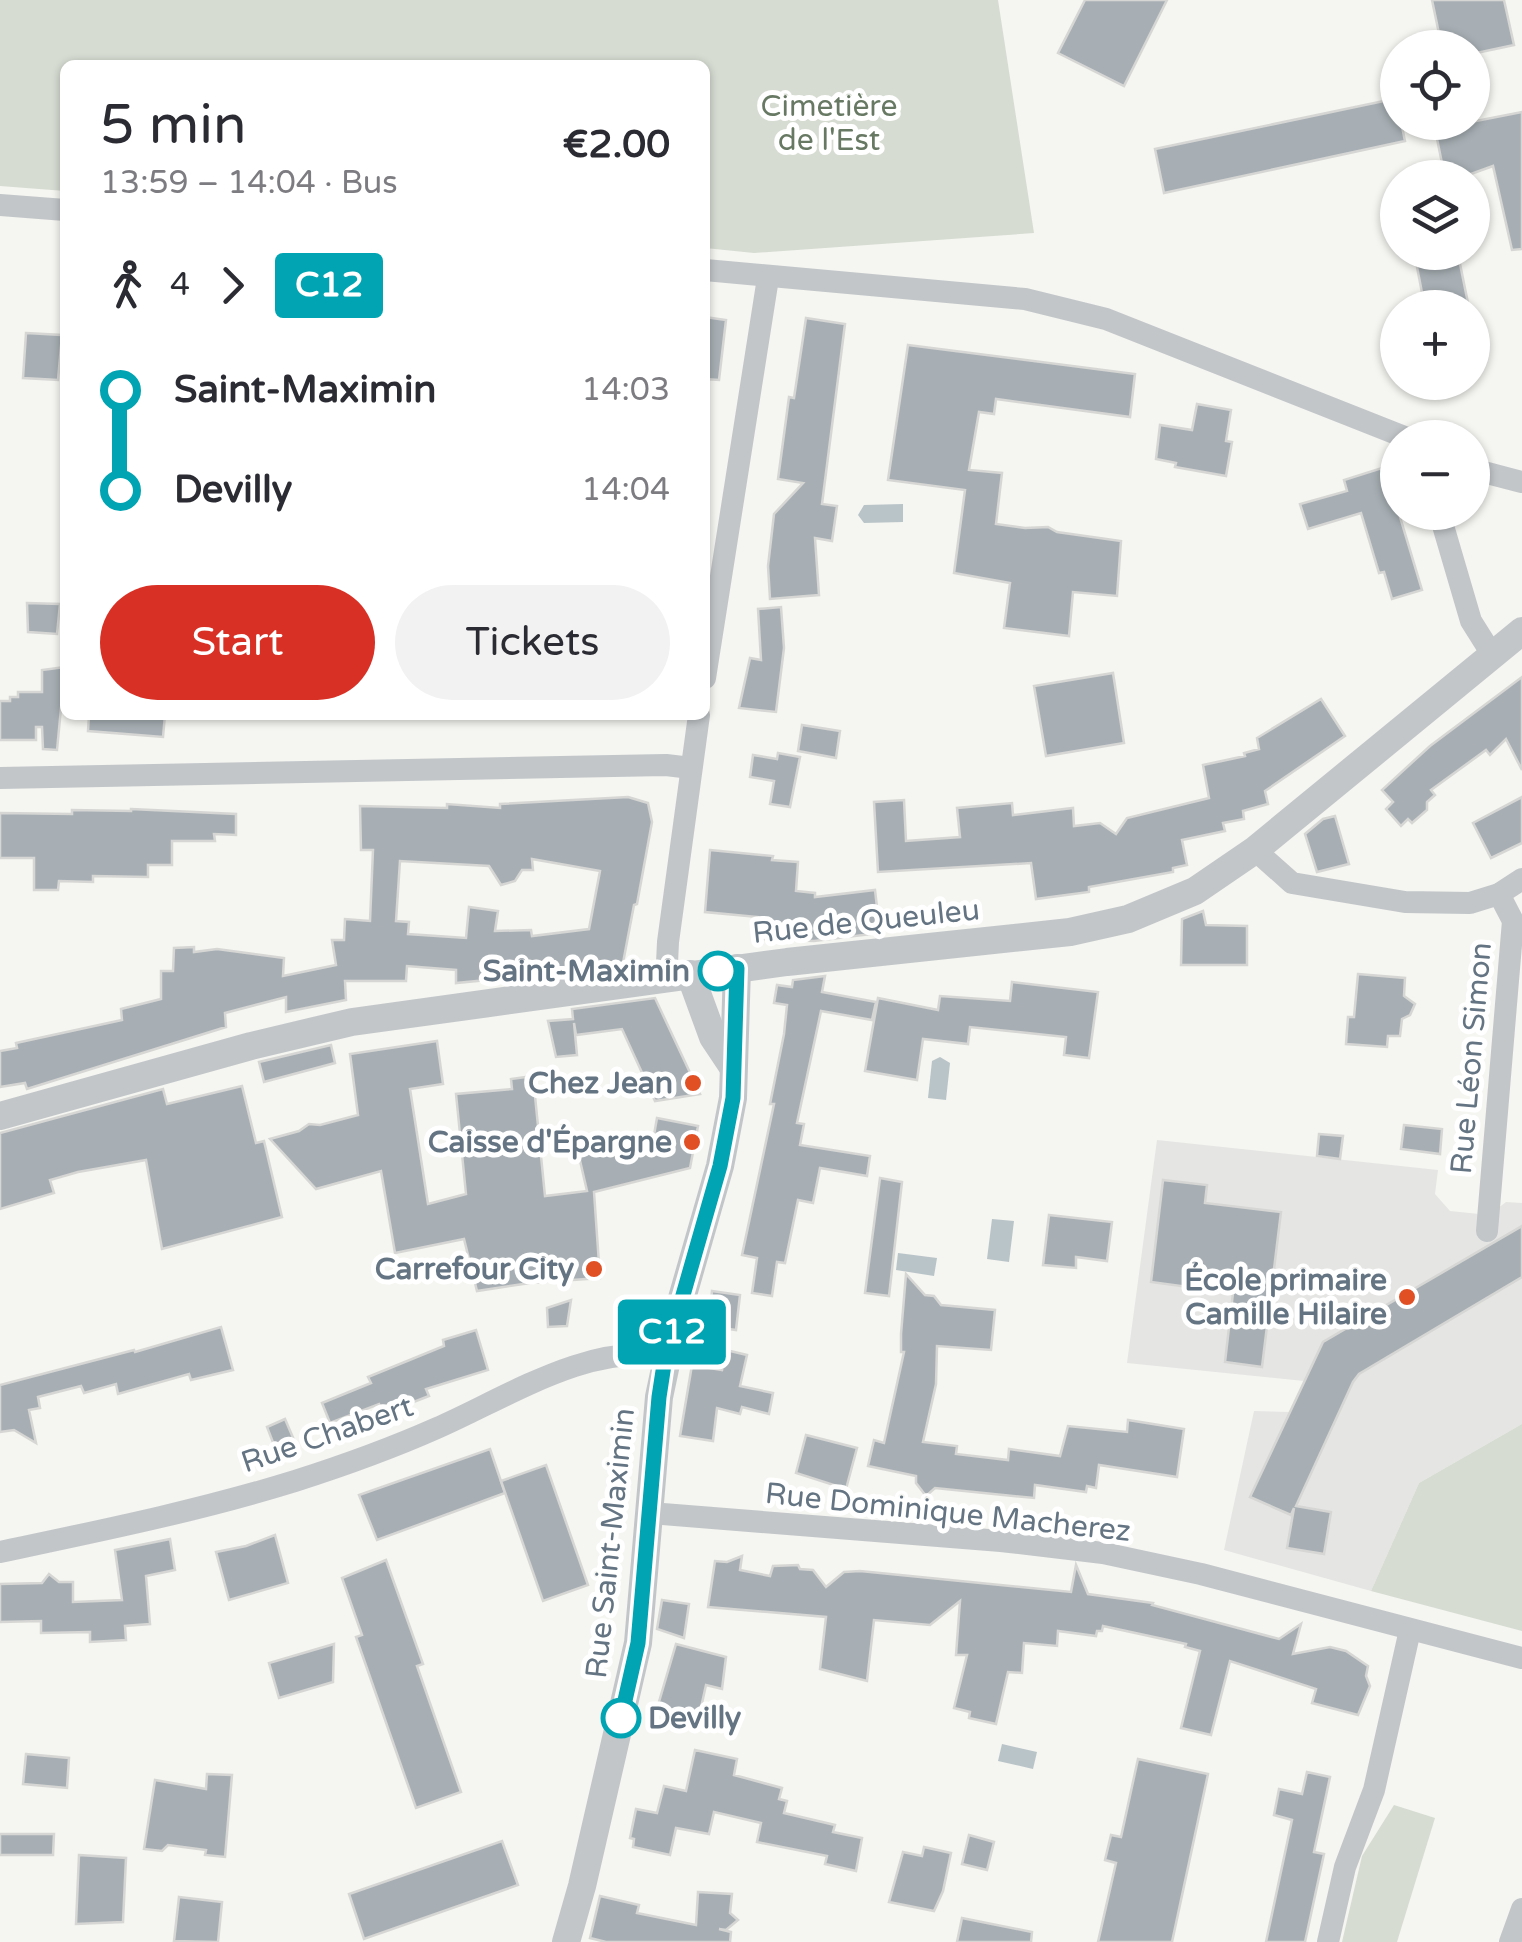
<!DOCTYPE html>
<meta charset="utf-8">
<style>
:root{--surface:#fff;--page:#f2f2f3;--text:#2b2b33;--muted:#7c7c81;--accent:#d93025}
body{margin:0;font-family:"Varela Round",sans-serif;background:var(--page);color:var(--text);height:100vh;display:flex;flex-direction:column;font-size:38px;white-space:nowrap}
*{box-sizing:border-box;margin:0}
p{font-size:32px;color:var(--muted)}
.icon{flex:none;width:55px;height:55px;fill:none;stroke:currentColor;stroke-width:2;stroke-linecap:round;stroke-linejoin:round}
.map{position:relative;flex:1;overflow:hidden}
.panel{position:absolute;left:60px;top:60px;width:650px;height:660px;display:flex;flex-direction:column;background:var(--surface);border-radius:15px;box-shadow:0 2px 8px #0004}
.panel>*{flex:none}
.badge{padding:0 20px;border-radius:8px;font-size:35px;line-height:65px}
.controls{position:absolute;left:1380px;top:30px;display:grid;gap:20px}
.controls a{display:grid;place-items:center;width:110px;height:110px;border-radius:50%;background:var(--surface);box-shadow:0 2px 8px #0004;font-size:50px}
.map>.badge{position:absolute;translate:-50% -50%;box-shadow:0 0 0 5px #fff}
.legs{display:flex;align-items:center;gap:15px;height:110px;padding:0 40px;font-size:32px}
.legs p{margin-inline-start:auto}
.head{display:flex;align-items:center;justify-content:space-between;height:170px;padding:0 40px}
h1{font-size:55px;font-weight:600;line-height:75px}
.button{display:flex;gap:20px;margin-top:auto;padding:20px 40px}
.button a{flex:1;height:115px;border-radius:60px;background:var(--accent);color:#fff;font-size:40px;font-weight:600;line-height:115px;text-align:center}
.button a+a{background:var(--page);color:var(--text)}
ul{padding:0 40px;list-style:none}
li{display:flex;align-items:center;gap:35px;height:100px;font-size:38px}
li i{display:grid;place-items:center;width:15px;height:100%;margin:0 12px;background:currentColor}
li i::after{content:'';width:25px;height:25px;margin:-12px;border:8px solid;border-radius:50%;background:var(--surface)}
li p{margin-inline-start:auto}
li:first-child i{background:linear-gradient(#0000 50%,currentColor 0)}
li:last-child i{background:linear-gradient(currentColor 50%,#0000 0)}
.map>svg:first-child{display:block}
.built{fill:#e5e6e4}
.green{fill:#d6dcd2}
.water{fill:#b9c4c8}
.building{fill:#a7afb4;stroke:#d6d6d4;stroke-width:2.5;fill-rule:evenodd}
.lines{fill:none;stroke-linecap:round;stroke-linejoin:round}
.minor{stroke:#c2c6c9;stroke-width:22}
.tertiary{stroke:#c2c6c9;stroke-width:28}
.line-1-casing{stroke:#fff;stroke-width:22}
.line-1{stroke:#00a4b2;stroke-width:15}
.stop-1-dot{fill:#fff;stroke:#00a4b2;stroke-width:5}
.poi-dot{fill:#e15024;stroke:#fff;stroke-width:4}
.labels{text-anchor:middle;stroke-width:10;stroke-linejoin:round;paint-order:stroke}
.park-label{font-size:30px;fill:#677963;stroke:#fff}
.street-label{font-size:30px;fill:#647482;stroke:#fff}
.stop-label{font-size:30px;font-weight:bold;fill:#647482;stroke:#fff;text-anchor:end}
.poi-label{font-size:30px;font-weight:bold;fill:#647482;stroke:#fff;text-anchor:end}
</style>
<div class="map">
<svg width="1522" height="1942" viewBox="0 0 1522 1942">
<rect width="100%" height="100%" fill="#f5f5f1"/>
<polygon class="built" points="1157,1140 1438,1170 1435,1194 1450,1211 1489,1215 1506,1202 1522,1203 1522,1424 1419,1483 1371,1591 1224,1550 1254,1411 1290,1412 1304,1381 1127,1363"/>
<g class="green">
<polygon points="0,0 998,0 1034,233 754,253 705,248 705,65 65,65 65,191 0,186"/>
<polygon points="1522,1424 1522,1631 1371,1591 1419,1483"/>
<polygon points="1394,1805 1435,1818 1397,1942 1342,1942 1362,1856"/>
</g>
<g class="water">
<polygon points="903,504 903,522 864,523 858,515 864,505"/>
<polygon points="940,1057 950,1063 946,1100 928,1098 932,1061"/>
<polygon points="992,1219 1014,1221 1009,1262 987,1259"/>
<polygon points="898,1253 937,1258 934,1276 896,1270"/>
<polygon points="1002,1744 1037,1752 1033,1769 998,1761"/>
</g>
<g class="building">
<polygon points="1085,0 1167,0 1124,86 1058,53"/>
<polygon points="1432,0 1504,0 1514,45 1472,54 1472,48 1442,48"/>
<polygon points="1398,98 1398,122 1401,122 1405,141 1164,193 1155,149"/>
<polygon points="1522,112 1522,249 1512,250 1493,166 1460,178 1445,178 1435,129"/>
<polygon points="1458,254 1469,308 1425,308 1416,262"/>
<polygon points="705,317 726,320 719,380 705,379"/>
<polygon points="806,318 845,324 822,504 837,506 832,541 815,538 819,595 770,599 768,566 774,514 803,483 778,479 789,397 794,398"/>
<polygon points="26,333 62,335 58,380 23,378"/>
<polygon points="908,345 1135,374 1130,417 996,399 994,414 979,412 969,470 1002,473 996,524 1025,528 1048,527 1057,532 1121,541 1117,596 1073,592 1069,636 1004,628 1010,583 954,573 965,490 888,480"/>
<polygon points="1197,404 1231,410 1226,441 1232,442 1226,476 1175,467 1176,463 1156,459 1160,425 1192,430"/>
<polygon points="1385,467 1422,590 1392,599 1384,572 1379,573 1361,513 1308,529 1300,504 1347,491 1344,480"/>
<polygon points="27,603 60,604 57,634 28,632"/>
<polygon points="781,607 784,648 776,712 739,708 750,658 761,660 758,609"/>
<polygon points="65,667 57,750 43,749 42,727 36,727 36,740 0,740 0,701 10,701 10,697 18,697 18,692 42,692 42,670"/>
<polygon points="1113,673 1124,743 1046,756 1034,686"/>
<polygon points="1522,677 1522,770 1506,739 1490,755 1486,750 1431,790 1435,795 1427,802 1427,810 1412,823 1408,819 1401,826 1386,809 1393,802 1382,790 1430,746"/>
<polygon points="1321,699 1345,736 1265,791 1268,804 1243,811 1244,819 1223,823 1225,831 1182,840 1187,865 1173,868 1173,872 1089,887 1089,892 1036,899 1031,863 878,872 874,802 904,800 906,841 960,837 957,808 1012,803 1013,815 1073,808 1074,826 1100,823 1116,834 1127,818 1209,798 1203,765 1245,756 1244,753 1259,749 1257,738"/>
<polygon points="89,715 165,715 163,737 88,731"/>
<polygon points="802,725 840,731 836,758 798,751"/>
<polygon points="778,753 800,757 790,807 770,804 774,781 750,777 753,755 777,759"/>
<path d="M628,797l20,6 4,19 -15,82 -3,1 -11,58 -4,4 -163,16v-13l-49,-4 -1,15h-61l1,19 -60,12v-15l-61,16 1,14 -199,62 -2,-6 -25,4v-36l17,-3 -1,-5 106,-23 -1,-11 40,-10v-28h12l1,-23 20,-1v5l23,-3 67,9 -1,18 53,-11 -4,-25h12l1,-21 25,2 3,-71h-12l-1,-44 87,2v-4l53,4v-4zM532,859l68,12 -11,58 -57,7 -1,-6 -36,1 3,-20 -29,-4 -3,31 -58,-4 1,-12 -13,-1 4,-60 89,5 12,19 14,-4 7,-11h11z"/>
<polygon points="1522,797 1522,843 1491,858 1473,823"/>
<polygon points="131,809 236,814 236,835 214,834 215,841 172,841 172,865 148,865 148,877 93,876 93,882 59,881 58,890 34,890 34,858 0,858 0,813 72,814 72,810 131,811"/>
<polygon points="1335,816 1349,864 1317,872 1305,834 1323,819"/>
<polygon points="710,850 773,856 772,860 798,862 796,891 815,893 815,897 875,890 880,933 814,941 755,939 758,917 705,912"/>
<polygon points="1203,911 1206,925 1247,926 1247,965 1181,965 1182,919"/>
<polygon points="1358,974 1405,978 1404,996 1415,1004 1410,1015 1402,1019 1400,1036 1388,1036 1387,1047 1346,1044 1348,1017 1354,1017"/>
<polygon points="825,976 822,992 876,1002 872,1020 821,1011 797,1123 804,1124 800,1145 870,1156 867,1176 820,1168 813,1203 798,1200 785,1263 777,1262 772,1296 752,1293 757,1258 742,1255 774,1104 770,1104 784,1034 787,1005 774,1003 777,985 792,987 793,980"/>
<polygon points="1012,982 1098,992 1089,1058 1064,1055 1066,1037 970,1027 968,1044 923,1039 917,1080 865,1071 878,998 938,1010 940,996 1010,1001"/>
<polygon points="655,998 700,1094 655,1101 622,1029 576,1035 574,1023 577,1055 556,1057 548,1021 573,1019 572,1009"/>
<polygon points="437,1041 443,1084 410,1089 428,1204 466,1194 456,1094 512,1089 511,1079 533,1076 545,1196 587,1191 578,1152 654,1135 657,1118 698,1126 690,1168 594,1192 600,1278 530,1283 477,1291 464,1239 395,1253 381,1171 316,1189 270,1139 299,1131 309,1124 320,1125 358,1115 350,1054"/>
<polygon points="331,1045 335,1063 264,1082 259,1062"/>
<polygon points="242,1086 256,1143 264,1141 282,1217 162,1249 146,1160 78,1172 50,1180 54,1193 0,1209 0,1133 163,1089 167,1104"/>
<polygon points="1404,1125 1442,1129 1440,1154 1401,1149"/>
<polygon points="1319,1134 1343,1136 1340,1159 1317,1156"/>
<polygon points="880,1178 902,1182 889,1296 865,1293"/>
<polygon points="1163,1180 1207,1185 1205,1203 1281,1212 1262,1367 1225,1362 1233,1293 1151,1282"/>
<polygon points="1049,1215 1112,1222 1107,1261 1076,1257 1076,1268 1043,1265"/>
<polygon points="1522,1226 1522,1277 1359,1374 1353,1382 1296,1506 1331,1512 1324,1554 1287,1548 1294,1508 1291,1515 1250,1497 1323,1342"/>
<polygon points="906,1274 925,1295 934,1296 941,1305 995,1310 991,1350 937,1346 936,1384 923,1442 957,1446 956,1454 1008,1460 1009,1449 1060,1456 1068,1426 1127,1432 1128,1420 1184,1429 1177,1477 1099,1465 1096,1488 1087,1486 1086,1492 1035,1485 1034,1498 935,1488 926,1496 916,1483 916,1476 868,1466 874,1440 884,1443 904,1352 901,1352 901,1334"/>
<polygon points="712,1291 740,1295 736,1330 708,1326"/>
<polygon points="571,1300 567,1326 548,1327 547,1308"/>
<polygon points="221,1327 233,1370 191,1380 189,1374 118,1394 116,1384 84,1393 81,1386 38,1397 40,1408 29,1410 36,1443 14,1430 0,1432 0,1385 134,1350 135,1352"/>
<polygon points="476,1330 488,1370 426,1389 429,1396 383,1414 379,1404 330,1423 322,1403 371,1383 368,1377 444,1346 443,1340"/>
<polygon points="726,1350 747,1355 740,1386 773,1393 769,1414 742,1407 740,1414 717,1408 713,1441 680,1436 692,1365 722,1370"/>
<polygon points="285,1419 294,1440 274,1445 267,1427"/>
<polygon points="806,1435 857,1448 846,1489 796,1473"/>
<polygon points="490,1449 505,1493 377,1540 359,1495"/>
<polygon points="546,1465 588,1585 543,1601 501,1481"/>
<polygon points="275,1535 288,1583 229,1600 216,1552 246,1546"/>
<polygon points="170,1539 175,1570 146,1576 150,1624 125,1626 126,1640 90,1642 90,1632 41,1633 41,1621 0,1622 0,1584 42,1583 49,1574 59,1582 73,1582 73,1602 122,1600 115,1550"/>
<polygon points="742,1556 740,1570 770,1576 773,1566 798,1565 800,1569 813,1570 826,1587 844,1572 860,1571 1071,1592 1076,1565 1088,1594 1153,1603 1152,1605 1279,1639 1301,1624 1293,1654 1330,1647 1346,1651 1368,1666 1366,1676 1370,1686 1358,1715 1312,1703 1316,1689 1230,1661 1211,1735 1181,1728 1200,1651 1185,1647 1186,1644 1103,1626 1102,1631 1097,1631 1096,1636 1058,1631 1057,1646 1024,1643 1022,1673 1008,1672 996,1724 969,1718 970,1712 954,1708 967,1655 956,1655 960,1601 930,1625 874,1620 867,1681 820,1669 826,1617 708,1607 715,1561 727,1562"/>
<polygon points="386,1560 423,1664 417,1666 461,1792 416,1808 356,1637 362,1635 342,1578"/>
<polygon points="662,1600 689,1604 684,1638 657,1629"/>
<polygon points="334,1644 333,1682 279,1698 269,1663"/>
<polygon points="676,1644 726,1657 722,1689 706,1685 698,1721 656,1712"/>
<polygon points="695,1750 737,1759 734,1775 782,1788 779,1799 787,1801 784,1813 835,1825 833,1832 862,1838 856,1871 825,1864 827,1856 757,1842 761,1823 714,1812 709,1834 676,1828 670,1855 633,1847 634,1839 630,1838 636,1809 657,1813 664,1786 686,1791"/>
<polygon points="26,1754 69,1758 67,1788 23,1784"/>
<polygon points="1138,1759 1208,1774 1172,1942 1098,1942 1116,1863 1105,1860 1111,1835 1121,1837"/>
<polygon points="1307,1772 1330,1777 1314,1852 1324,1854 1305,1942 1266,1942 1292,1820 1274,1815 1279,1789 1302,1794"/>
<polygon points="207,1774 232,1775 225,1857 205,1855 206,1850 168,1845 162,1851 144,1849 155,1780 206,1789"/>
<polygon points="0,1834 54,1834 53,1855 0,1855"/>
<polygon points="969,1835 994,1842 987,1870 962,1864"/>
<polygon points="502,1841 518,1885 364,1939 349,1894"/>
<polygon points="924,1847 951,1853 943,1891 934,1911 889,1902 903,1852 922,1856"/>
<polygon points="79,1855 126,1858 123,1922 76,1924"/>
<polygon points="698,1892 732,1894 730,1913 738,1920 726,1930 719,1929 731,1932 730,1942 606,1942 590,1938 600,1896 639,1905 637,1913 696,1925"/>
<polygon points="179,1897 222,1902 218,1942 174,1941"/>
<polygon points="962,1918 1032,1932 1031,1942 957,1942"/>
</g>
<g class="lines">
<g class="minor">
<polyline points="0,205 65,210"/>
<polyline points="705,270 1025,299 1106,319 1407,438"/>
<polyline points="1472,469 1522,482"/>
<polyline points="1439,512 1471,621 1493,656"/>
<polyline points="705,678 768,278"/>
<polyline points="0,778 666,765 691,768"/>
<polyline points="1255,850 1292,883 1405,902 1470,903 1499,894 1522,879"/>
<polyline points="672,977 667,963 668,942 699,715"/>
<polyline points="1487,1231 1513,921 1499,894"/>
<polyline points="650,1513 1001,1541 1103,1553 1201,1574 1522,1658"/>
<path d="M0,1552c99,-21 198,-41 295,-71 47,-15 97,-33 142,-53 65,-28 156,-88 228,-70"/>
<polyline points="1328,1942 1345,1867 1374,1790 1410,1630"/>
<polyline points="1510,1942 1522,1909"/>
</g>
<g class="tertiary">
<polyline points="690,974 713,1037 733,1067"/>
<polyline points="0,1116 251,1046 352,1022 787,962 1070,932 1128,919 1195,891 1255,850 1522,631"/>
<polyline points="566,1942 582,1886 638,1643 659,1397 674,1326 720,1166 733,1098 737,968"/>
</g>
</g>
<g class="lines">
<defs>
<polyline id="line-1" points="621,1718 638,1643 659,1397 665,1358 720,1166 733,1098 737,968 718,971"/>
</defs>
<use href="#line-1" class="line-1-casing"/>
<use href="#line-1" class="line-1"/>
</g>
<g class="stop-1-dot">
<circle cx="718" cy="971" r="18"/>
<circle cx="621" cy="1718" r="18"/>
</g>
<g class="poi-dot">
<circle cx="693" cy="1083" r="10"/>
<circle cx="692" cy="1142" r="10"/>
<circle cx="594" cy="1269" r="10"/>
<circle cx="1407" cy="1297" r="10"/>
</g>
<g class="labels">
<g class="park-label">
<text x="829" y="116">Cimetière<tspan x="829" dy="34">de l'Est</tspan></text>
</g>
<g class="street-label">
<text transform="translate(866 921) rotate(-6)" y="10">Rue de Queuleu</text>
<text transform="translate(1471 1058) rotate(-85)" y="10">Rue Léon Simon</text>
<text transform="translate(327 1434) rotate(-19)" y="10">Rue Chabert</text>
<text transform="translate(948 1512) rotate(6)" y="10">Rue Dominique Macherez</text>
<text transform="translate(610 1543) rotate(-84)" y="10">Rue Saint-Maximin</text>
</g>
<g class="stop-label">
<text x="690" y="981">Saint-Maximin</text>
<text x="648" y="1728" text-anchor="start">Devilly</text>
</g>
<g class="poi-label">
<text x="673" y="1093">Chez Jean</text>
<text x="672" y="1152">Caisse d'Épargne</text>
<text x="574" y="1279">Carrefour City</text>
<text x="1387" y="1290">École primaire<tspan x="1387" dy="34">Camille Hilaire</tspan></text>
</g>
</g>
</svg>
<div class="controls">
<a><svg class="icon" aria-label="locate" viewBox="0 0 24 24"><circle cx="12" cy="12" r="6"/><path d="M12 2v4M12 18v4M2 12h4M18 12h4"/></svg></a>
<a><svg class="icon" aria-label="layers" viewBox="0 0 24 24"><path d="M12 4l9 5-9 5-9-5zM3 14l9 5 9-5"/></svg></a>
<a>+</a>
<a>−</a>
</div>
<b class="badge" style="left:672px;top:1332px;background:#00a4b2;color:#fff">C12</b>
<section class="panel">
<div class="head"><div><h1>5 min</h1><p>13:59 – 14:04 · Bus</p></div><b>€2.00</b></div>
<div class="legs"><svg class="icon" aria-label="walk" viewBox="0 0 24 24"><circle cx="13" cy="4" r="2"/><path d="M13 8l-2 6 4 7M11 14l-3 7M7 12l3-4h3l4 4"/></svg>4<svg class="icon" aria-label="forward" viewBox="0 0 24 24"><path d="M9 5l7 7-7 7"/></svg><b class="badge" style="background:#00a4b2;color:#fff">C12</b></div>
<ul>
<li><i style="color:#00a4b2"></i><b>Saint-Maximin</b><p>14:03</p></li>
<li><i style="color:#00a4b2"></i><b>Devilly</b><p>14:04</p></li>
</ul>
<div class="button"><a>Start</a><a>Tickets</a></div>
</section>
</div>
